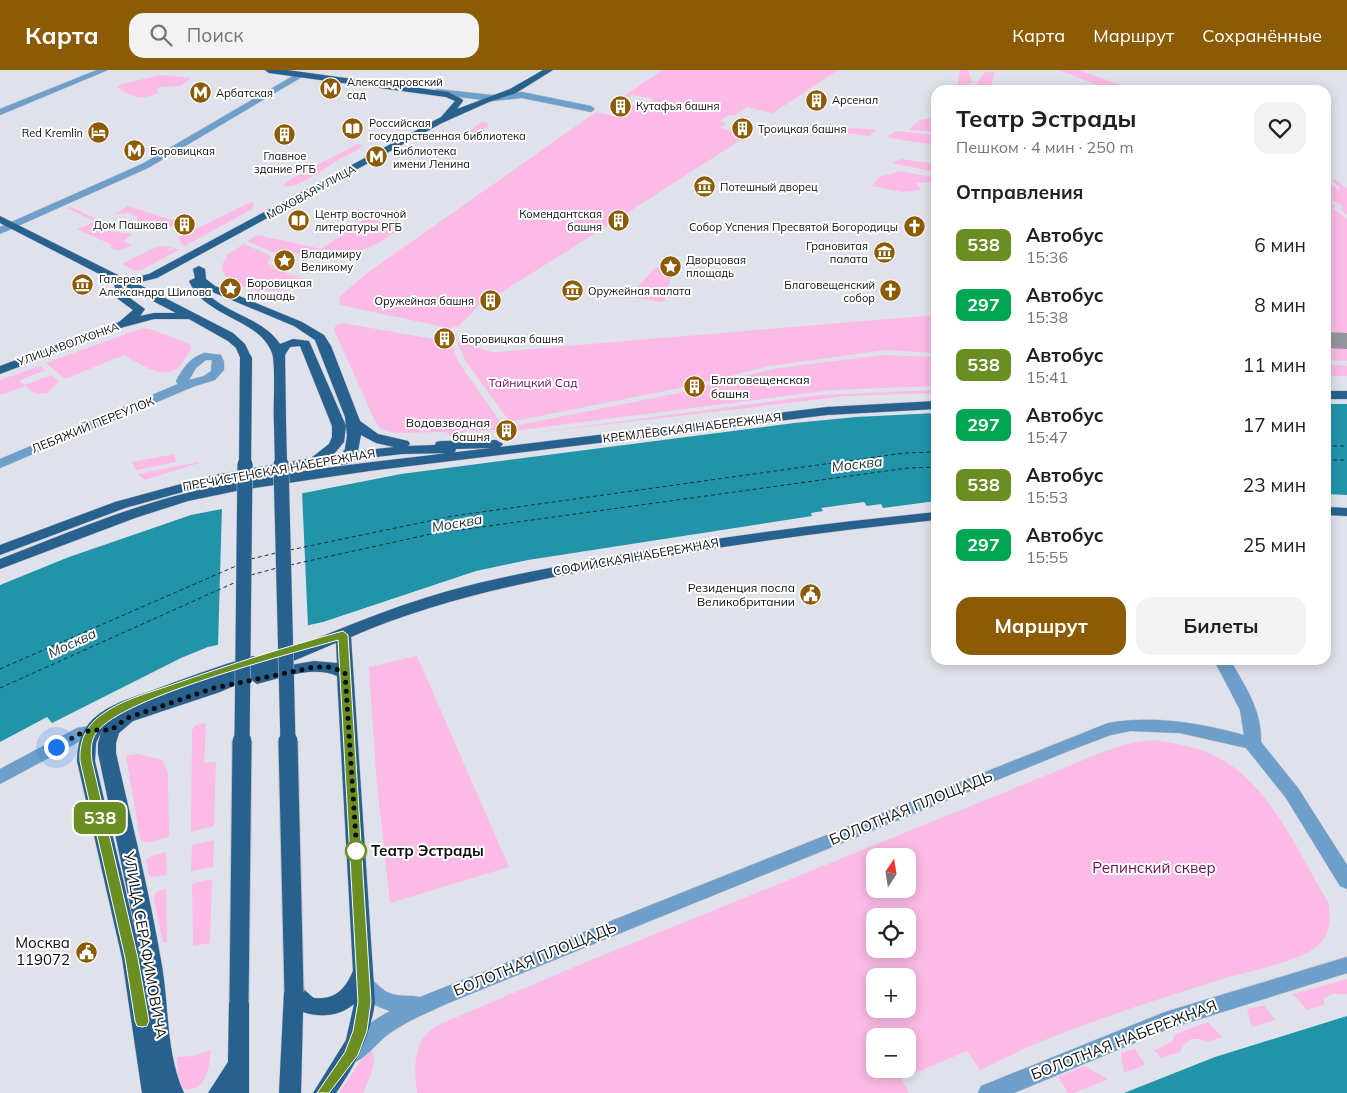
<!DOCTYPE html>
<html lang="ru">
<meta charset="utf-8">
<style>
:root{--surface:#fff;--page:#f2f2f2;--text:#202124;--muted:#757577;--accent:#8c5b05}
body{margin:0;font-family:Mulish,sans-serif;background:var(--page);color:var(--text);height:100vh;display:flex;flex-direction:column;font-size:19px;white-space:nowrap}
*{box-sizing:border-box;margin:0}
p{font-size:16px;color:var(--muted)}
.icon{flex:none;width:28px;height:28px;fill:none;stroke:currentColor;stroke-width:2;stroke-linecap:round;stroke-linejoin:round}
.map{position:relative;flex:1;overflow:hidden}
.sheet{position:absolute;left:931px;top:15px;width:400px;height:580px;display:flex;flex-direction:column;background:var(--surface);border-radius:15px;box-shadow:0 2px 12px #0003}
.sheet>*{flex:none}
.badge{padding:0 10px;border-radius:8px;font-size:18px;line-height:32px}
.needle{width:32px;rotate:12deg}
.fabs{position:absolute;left:866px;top:778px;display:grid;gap:10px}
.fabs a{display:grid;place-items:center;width:50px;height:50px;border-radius:10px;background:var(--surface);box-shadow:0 2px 12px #0003;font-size:25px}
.you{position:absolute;width:25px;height:25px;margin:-12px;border:4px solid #fff;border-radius:50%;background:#1a73e8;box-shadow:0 0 0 8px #1a73e833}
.map>.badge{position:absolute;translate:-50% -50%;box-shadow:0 0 0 2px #fff}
h2{padding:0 25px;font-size:19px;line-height:45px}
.round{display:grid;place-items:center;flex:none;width:52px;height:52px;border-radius:15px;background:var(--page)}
.head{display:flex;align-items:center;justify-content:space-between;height:85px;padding:0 25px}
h1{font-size:24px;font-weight:700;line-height:38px}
.action{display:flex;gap:10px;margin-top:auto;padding:10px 25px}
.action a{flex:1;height:58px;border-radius:15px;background:var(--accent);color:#fff;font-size:20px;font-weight:700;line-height:58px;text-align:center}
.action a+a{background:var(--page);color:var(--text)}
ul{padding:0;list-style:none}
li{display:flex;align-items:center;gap:15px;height:60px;padding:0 25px}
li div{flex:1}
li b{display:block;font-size:19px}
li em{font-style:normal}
li .badge{min-width:55px;font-weight:700;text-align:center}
header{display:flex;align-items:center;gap:30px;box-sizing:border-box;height:70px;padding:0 25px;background:var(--accent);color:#fff}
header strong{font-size:24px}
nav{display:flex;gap:28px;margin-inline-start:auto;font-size:18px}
.search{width:350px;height:45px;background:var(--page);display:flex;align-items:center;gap:12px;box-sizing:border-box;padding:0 18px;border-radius:15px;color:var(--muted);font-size:19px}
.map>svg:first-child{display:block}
.green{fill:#fbbbe6;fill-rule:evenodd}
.water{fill:#2294aa}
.pier{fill:#e0e2eb}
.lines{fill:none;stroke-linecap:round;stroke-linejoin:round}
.ferry{stroke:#183035;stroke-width:1;stroke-dasharray:4 3;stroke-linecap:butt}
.taxiway{fill:#94969c;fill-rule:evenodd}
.minor-casing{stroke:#bec0c8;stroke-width:1}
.major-casing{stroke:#bec0c8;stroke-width:1}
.minor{fill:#6d9fca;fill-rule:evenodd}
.major{fill:#28618e;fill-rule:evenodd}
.major-bridge-far2-casing{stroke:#bec0c8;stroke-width:13;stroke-linecap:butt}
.major-bridge-far1-casing{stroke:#bec0c8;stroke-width:16;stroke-linecap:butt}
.major-bridge-casing{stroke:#bec0c8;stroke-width:21;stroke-linecap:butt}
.major-bridge-far2{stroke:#28618e;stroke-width:12}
.major-bridge-far1{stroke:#28618e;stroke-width:15}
.major-bridge{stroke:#28618e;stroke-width:19}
.line{fill:#6b8e23;stroke:#fff}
.walk{stroke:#0c0d0f;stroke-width:5;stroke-dasharray:0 9}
.stop-dot{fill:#fff;stroke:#6b8e23;stroke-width:2.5}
.labels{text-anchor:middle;stroke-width:4;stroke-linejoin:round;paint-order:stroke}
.far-poi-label{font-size:11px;fill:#0c0d0f;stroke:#fff;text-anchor:start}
.far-street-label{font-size:11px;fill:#0c0d0f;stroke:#fff}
.poi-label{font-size:12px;fill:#0c0d0f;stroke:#fff;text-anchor:end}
.park-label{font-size:12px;fill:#6f075a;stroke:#fff}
.street-label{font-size:12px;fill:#0c0d0f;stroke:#fff}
.water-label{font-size:14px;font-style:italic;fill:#183035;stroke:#fff}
.near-street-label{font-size:15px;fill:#0c0d0f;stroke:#fff}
.near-stop-label{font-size:15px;font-weight:bold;fill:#0c0d0f;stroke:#fff;text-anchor:start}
.near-park-label{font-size:15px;fill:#6f075a;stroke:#fff}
.near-poi-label{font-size:15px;fill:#0c0d0f;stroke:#fff;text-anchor:end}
</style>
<header>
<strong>Карта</strong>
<div class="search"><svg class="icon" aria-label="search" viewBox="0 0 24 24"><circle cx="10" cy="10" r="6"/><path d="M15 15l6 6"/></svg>Поиск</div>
<nav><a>Карта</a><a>Маршрут</a><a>Сохранённые</a></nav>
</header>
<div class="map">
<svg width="1347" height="1023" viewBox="0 0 1347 1023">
<rect width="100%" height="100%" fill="#e0e2eb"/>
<g class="green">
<polygon points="662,0 838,0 773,43 747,37 734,46 729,45 720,51 727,53 720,58 745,64 739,71 621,147 617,145 610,150 613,152 494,227 488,226 459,256 444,260 444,257 340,235 339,227 367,203 596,42 618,47 640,31 649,33 654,29 632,25 629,27 624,26"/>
<polygon points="960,0 968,0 972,12 968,14 975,18 979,16 976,14 986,1 994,2 991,20 957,20"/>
<polygon points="1059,0 1079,0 1134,20 1110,20"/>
<path d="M161,5l30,3 -10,8 -21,1 -3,1 1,5c-19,8 -24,5 -41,-6l4,-3z"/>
<polygon points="936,47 936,62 908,60 920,50"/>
<polygon points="482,52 489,54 487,58 481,61 483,66 480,67 457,67 448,72 444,70 457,62 471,60"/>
<polygon points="772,55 810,56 811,59 764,61"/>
<polygon points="831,58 875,59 877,60 869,66 836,62"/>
<polygon points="896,61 936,65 936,75 889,68 888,66"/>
<path d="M357,74l6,1c-7,7 -15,10 -24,14 -13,8 -41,31 -57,27l9,-7z"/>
<polygon points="901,89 936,94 936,102 892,93"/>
<polygon points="901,101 931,107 935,112 916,113 921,120 902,122 872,116 879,107"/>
<polygon points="1326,109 1338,120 1341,119 1331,110 1335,109 1347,119 1347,145 1340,138 1344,138 1339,133 1333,131 1332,133 1336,135 1333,139 1347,149 1347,291 1326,290"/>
<polygon points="251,132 254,134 252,139 185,176 180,174 186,171 180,173 180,169 177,168"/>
<polygon points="69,136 96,149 98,151 95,155 100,160 133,164 123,171 132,175 118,181 110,177 112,175 77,159 92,153 92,150 67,138"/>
<path d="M128,136l44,14 4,-2 8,3 -15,6c-11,-4 -17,3 -25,-1l2,-1 -8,-3 -1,-5 -8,-4 -14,1z"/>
<path d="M367,148l34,10 -21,14 -19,9 -51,9 1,-1 -10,5 3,-7c-9,-7 -20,-6 -30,-3l5,-2 -4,1 -28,-12 11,-6 63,14z"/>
<path d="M244,174l27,12 -4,7 9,5 -11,-2 14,4 -2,1h8l-9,1h11l-3,1h6l-6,2 8,-1 -3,1 10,1 -9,3 11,-2 -2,1 5,1 -3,2 5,-1 -6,2h13l-13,4 17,-4c-26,7 -55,15 -82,1 -8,-4 -13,-9 -13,-18l6,-11z"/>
<polygon points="159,176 172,177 167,180 168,181 174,178 179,180 141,200 134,200 121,194"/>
<polygon points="667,195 672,197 673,200 664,232 659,232 629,226 655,198"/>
<path d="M936,245v38l-50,-3 -117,16 -84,21 -175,35 -44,-60 -9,-20c14,-1 24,9 38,10z"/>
<polygon points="343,253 433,269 438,278 452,276 459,293 502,354 495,360 466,361 454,366 450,366 446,362 394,363 380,358 375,351 334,260 336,255"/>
<path d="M142,258l8,1 40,15 1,5c-4,6 -11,20 -18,22 -16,6 -36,-9 -49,-16l-59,24 -19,-16z"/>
<polygon points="882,285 936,287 936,316 832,320 521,360 516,360 514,356 688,321 690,323 705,320 703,316 773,299"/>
<polygon points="1326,294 1347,296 1347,306 1326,306"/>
<polygon points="40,296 45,300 19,311 25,315 51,305 59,311 47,323 37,324 25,316 0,325 0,310"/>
<polygon points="936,320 936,323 848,326 525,364 820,325"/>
<polygon points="174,384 176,392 136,400 132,392"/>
<polygon points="198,392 199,393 145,410 138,404"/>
<polygon points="417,586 509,797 390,833 376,705 369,597"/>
<polygon points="204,653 206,654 204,693 216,692 214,756 191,762 192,661 194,656"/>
<path d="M1155,670c23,4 46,7 66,19 52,30 77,94 107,143 3,15 3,32 -9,43 -20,18 -73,26 -100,35 -81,26 -164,51 -239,90l-13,-19 -66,28 8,14h-492c-3,-26 -5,-53 21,-68l141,-60 485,-197c30,-12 59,-27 91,-28zM908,786v33h-33v-33zM875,846h33v33h-33zM875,906h33v33h-33zM875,966h33v33h-33z"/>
<polygon points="138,684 162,690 168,703 169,767 146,773 140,769 126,686"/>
<polygon points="214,770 213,797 191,801 192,775"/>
<polygon points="166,782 167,805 151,807 148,803 146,790 151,786"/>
<polygon points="212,809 210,873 193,876 192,814"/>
<polygon points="166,819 167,872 163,873 154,829 156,822"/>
<polygon points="1347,909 1347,924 1332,924 1324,928 1324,935 1307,940 1293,924"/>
<polygon points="1264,935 1275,950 1252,957 1247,939"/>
<polygon points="1208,952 1222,967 1207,972 1200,969 1191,969 1183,975 1180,982 1161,988 1154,980 1172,972 1175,964"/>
<path d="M369,978c12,11 -1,32 -6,45h-24z"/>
<polygon points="1135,979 1145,995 1124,1003 1121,983"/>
<path d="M211,980c-2,17 -4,43 -28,39l-5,-14 -1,-18 16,-1z"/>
<polygon points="1084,996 1108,1009 1074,1023 1068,1023 1058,1007"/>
</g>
<g class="water">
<polygon points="1326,334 1347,334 1347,425 1326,424"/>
<polygon points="936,343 936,431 883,438 881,434 867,436 864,432 821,438 823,441 811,443 812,446 528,490 476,501 323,552 208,577 181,588 52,653 47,647 0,672 0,515 69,487 191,445 401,404 794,353 856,347"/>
<polygon points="1347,946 1347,1023 1124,1023 1215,987"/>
</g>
<polygon class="pier" points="302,421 308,557 218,577 222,436"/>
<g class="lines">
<g class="ferry">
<polyline points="1326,376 1347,376"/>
<polyline points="1326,390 1347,390"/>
<polyline points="290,480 453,446 904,383 936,382"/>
<polyline points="251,489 276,483"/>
<polyline points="290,495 431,464 908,398 936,397"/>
<polyline points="251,505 277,498"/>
<polyline points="0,599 236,496"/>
<polyline points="0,618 236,512"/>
</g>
<polygon class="taxiway" points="1326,262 1347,263 1347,279 1326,278"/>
<defs>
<g id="minor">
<polygon points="97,0 108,0 0,45 0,39"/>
<polygon points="300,2 307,4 148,98 0,164 0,157 142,94"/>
<polygon points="437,19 492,25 522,22 591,36 595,39 591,42 522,28 492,31 434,24 433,22"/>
<path d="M205,283l16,2 3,7v8l-9,10 -20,6 -195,82v-9l178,-75 -2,-3c7,-13 14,-24 29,-28zM206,290h6l-1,11 -7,5 -15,4 7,-12z"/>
<path d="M1214,590h16c15,26 32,50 31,82l37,46 49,77v24l-7,-3 -54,-88 -40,-50 -66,-15 -50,-2 -19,4 -40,15 -625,254c-19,9 -39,17 -56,29 -13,9 -24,26 -39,31l-7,-2 -4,-7c9,-19 32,-34 50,-44 -15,-5 -28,-11 -35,-25l3,-6c16,-6 18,7 31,13 10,4 21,2 31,4l688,-274c46,-8 91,0 136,12l-4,-25z"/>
<polygon points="102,654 108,656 110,660 108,664 86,668 0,714 0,699 77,658"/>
<polygon points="1347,887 1347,903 1168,959 1014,1023 978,1023 981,1016 1165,942"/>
</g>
<g id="major">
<path d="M265,0h22l161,22 14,7 1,2 -6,8 53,-20 33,-19h10l-37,23 -27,9 -47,21 -285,155 -21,5 97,50 12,11 7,15 -2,3h-8l-6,-14 -8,-7 -39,-22h-35l-30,8 -124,47v-8l119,-44 14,-12 -15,-11 -4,-15 -3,-4 -111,-57v-7l120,60 16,1 13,-3 292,-157 14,-16 -9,-4 -177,-24zM126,217l50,26h-22l-14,3 5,-7 -18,-13z"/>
<path d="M199,196l6,3 1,10 9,7 87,36 22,13 7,11 29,75 18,13 30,7 2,3 -2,2 27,-1 1,-3 5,-1 55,-1 7,4 -3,3 327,-40 109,-6v8l-109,6 -458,56 -128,19 -53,11 -53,17 -135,51v-10c60,-23 120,-49 183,-65 100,-25 206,-33 308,-46l-35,1 -1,3 -5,1 -48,1 -52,6 -3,4 -5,1 -6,-3 -121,21 -90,25 -125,47v-10l115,-43 99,-27 97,-17 18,-14 3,-7v-11l-32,-80 -10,1 -5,8 1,68 -6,4 -5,-1 -1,-3c-1,-14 2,-59 -2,-70 -13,-35 -67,-35 -83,-72l6,-3 -2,-9zM203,218l91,38 21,14 30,77 2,18 -2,14 -3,4 -8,1 10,-12 2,-16 -37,-85 -16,-2 -13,5c-18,-28 -59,-30 -77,-56zM361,365l15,8 18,4 -36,4z"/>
<rect x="1326" y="321" width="21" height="8"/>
<polygon points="1326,437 1347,438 1347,446 1326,445"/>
<path d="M936,442v8c-115,12 -227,27 -341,49 -84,16 -166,34 -244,68l24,365c-5,35 -19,62 -39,91h-23l33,-53 8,-36c-14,12 -33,14 -51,8l-2,81h-22l5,-101 3,-6c14,-5 17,5 27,12 22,2 31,-9 39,-27l-16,-295c-23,-11 -56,2 -80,8l-7,-5 -30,13 -87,29 -14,12 -3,10v10c16,71 34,141 46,213 7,41 4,88 22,127h-42l-20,-135 -45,-197c0,-16 4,-30 16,-42 16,-15 38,-21 58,-28 34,-13 67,-25 102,-35l6,2 2,4c62,-26 123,-53 187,-71 47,-13 96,-22 144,-31 115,-22 227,-36 344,-48zM336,573l1,20 -23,-2 -35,6zM102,660l-4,13v10l41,194 -44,-186 1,-18z"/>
<polygon points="239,924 246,927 249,933 249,1023 208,1023 228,992 229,933 232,927"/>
</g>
</defs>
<use href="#minor" class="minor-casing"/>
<use href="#major" class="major-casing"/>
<use href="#minor" class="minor"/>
<use href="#major" class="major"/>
<defs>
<g id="major-bridge-far2">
<polyline points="280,353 281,395"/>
<polyline points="245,395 246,289"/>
</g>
<g id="major-bridge-far1">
<polyline points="281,394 288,673"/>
<polyline points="242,673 245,394"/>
</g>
<g id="major-bridge">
<polyline points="288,671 294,922"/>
<polyline points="239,933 242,671"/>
</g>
</defs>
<use href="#major-bridge-far2" class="major-bridge-far2-casing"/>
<use href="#major-bridge-far1" class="major-bridge-far1-casing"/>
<use href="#major-bridge" class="major-bridge-casing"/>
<use href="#major-bridge-far2" class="major-bridge-far2"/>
<use href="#major-bridge-far1" class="major-bridge-far1"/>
<use href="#major-bridge" class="major-bridge"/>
</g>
<path class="line" d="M343,561l5,4 23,367 -4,29 -9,24 -29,38h-12l28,-41 8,-21 5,-29 -20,-362c-47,14 -216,57 -241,92 -7,9 -6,19 -5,29l46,197 11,63 -2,5 -5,1 -5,-1 -2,-5 -10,-63 -45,-197c-1,-19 5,-34 21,-46 20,-15 47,-22 70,-30 57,-20 114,-38 172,-54z"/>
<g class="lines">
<polyline class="walk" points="56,677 83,662 92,660 111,660 127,648 214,618 315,597 332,597 345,603 357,784 356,781"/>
</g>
<defs>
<symbol id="metro-disc" viewBox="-11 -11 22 22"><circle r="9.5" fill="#8c5b05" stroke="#fff"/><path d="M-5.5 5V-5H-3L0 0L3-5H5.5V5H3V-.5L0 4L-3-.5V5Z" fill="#fff"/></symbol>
<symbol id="building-disc" viewBox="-11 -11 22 22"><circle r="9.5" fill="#8c5b05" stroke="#fff"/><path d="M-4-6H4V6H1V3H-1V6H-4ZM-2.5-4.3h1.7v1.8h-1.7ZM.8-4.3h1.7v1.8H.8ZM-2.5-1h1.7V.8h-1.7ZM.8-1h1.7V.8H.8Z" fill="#fff"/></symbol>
<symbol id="library-disc" viewBox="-11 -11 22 22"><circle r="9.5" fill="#8c5b05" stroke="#fff"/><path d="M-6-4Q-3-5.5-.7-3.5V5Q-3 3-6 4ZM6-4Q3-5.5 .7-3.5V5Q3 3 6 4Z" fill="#fff"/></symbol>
<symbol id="hotel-disc" viewBox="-11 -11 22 22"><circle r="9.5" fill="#8c5b05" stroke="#fff"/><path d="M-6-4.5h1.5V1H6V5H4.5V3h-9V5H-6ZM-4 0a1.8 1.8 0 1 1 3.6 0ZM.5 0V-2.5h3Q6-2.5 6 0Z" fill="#fff"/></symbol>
<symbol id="museum-disc" viewBox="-11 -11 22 22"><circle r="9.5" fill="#8c5b05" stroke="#fff"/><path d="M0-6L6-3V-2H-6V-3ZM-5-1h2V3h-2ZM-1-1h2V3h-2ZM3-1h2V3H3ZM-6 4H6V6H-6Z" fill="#fff"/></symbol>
<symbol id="church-disc" viewBox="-11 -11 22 22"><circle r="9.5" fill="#8c5b05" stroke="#fff"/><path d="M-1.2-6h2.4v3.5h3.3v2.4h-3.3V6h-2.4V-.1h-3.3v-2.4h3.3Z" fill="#fff"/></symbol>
<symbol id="sight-disc" viewBox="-11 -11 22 22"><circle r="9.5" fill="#8c5b05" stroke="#fff"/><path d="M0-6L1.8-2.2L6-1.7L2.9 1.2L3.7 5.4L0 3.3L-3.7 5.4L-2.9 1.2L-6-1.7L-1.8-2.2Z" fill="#fff"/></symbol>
<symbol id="civic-disc" viewBox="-11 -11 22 22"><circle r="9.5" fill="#8c5b05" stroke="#fff"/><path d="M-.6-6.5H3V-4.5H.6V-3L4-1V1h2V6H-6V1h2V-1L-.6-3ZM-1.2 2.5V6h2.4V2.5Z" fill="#fff"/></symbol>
</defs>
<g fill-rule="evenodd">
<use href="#metro-disc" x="318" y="6" width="25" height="25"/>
<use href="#metro-disc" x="188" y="10" width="25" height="25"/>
<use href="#building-disc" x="804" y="18" width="25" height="25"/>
<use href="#building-disc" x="608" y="24" width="25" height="25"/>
<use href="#library-disc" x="340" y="46" width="25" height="25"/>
<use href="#building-disc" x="730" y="46" width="25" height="25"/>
<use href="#hotel-disc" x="86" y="50" width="25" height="25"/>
<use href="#building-disc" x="272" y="52" width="25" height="25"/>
<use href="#metro-disc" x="122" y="68" width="25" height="25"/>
<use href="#metro-disc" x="364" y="74" width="25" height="25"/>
<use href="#museum-disc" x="692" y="104" width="25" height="25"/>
<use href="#library-disc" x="286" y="138" width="25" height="25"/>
<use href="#building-disc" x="606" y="138" width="25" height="25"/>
<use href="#building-disc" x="172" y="142" width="25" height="25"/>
<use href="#church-disc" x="902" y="144" width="25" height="25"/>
<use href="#museum-disc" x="872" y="170" width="25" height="25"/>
<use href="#sight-disc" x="272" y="178" width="25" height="25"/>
<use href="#sight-disc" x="658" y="184" width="25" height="25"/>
<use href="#museum-disc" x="70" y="202" width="25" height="25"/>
<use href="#sight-disc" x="218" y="206" width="25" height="25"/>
<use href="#museum-disc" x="560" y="208" width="25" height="25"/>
<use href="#church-disc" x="878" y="208" width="25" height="25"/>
<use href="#building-disc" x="478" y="218" width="25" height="25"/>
<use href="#building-disc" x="432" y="256" width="25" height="25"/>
<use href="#building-disc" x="682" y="304" width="25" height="25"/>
<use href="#building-disc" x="494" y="348" width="25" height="25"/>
<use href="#civic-disc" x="798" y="512" width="25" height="25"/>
<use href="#civic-disc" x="74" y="870" width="25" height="25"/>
</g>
<circle class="stop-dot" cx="356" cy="781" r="10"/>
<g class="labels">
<g class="far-poi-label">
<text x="347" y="16">Александровский<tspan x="347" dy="13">сад</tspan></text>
<text x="216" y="27">Арбатская</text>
<text x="832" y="34">Арсенал</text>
<text x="636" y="40">Кутафья башня</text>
<text x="369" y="57">Российская<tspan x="369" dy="13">государственная библиотека</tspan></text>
<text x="758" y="63">Троицкая башня</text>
<text x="83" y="67" text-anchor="end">Red Kremlin</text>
<text x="150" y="85">Боровицкая</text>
<text x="393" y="85">Библиотека<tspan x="393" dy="13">имени Ленина</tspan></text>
<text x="285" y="90" text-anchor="middle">Главное<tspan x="285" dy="13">здание РГБ</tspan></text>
<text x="720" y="121">Потешный дворец</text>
<text x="315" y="148">Центр восточной<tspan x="315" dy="13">литературы РГБ</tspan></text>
<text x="602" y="148" text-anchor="end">Комендантская<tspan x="602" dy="13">башня</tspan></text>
<text x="168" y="159" text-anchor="end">Дом Пашкова</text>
<text x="898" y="161" text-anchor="end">Собор Успения Пресвятой Богородицы</text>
<text x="868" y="180" text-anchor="end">Грановитая<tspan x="868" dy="13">палата</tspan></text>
<text x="301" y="188">Владимиру<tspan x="301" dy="13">Великому</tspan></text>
<text x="686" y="194">Дворцовая<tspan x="686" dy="13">площадь</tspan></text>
<text x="99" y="213">Галерея<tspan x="99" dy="13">Александра Шилова</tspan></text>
<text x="247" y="217">Боровицкая<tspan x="247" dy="13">площадь</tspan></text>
<text x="875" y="219" text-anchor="end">Благовещенский<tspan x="875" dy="13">собор</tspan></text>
<text x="588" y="225">Оружейная палата</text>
<text x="474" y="235" text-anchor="end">Оружейная башня</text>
<text x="461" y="273">Боровицкая башня</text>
</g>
<g class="far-street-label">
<text transform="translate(311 122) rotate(-29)" y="4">МОХОВАЯ УЛИЦА</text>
<text transform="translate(68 274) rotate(-20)" y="4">УЛИЦА ВОЛХОНКА</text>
</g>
<g class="poi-label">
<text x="711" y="314" text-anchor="start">Благовещенская<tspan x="711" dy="14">башня</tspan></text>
<text x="490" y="357">Водовзводная<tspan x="490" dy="14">башня</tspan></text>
<text x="795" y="522">Резиденция посла<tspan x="795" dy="14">Великобритании</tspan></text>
</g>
<g class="park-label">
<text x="533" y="317">Тайницкий Сад</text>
</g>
<g class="street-label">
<text transform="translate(93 355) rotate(-22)" y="4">ЛЕБЯЖИЙ ПЕРЕУЛОК</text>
<text transform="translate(692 358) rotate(-7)" y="4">КРЕМЛЁВСКАЯ НАБЕРЕЖНАЯ</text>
<text transform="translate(279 400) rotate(-10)" y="4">ПРЕЧИСТЕНСКАЯ НАБЕРЕЖНАЯ</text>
<text transform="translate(636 487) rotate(-10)" y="4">СОФИЙСКАЯ НАБЕРЕЖНАЯ</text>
</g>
<g class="water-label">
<text transform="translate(857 394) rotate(-7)" y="5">Москва</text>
<text transform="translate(457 453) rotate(-10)" y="5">Москва</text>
<text transform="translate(72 573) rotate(-25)" y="5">Москва</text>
</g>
<g class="near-street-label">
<text transform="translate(911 738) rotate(-22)" y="5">БОЛОТНАЯ ПЛОЩАДЬ</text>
<text transform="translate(145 875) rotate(80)" y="5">УЛИЦА СЕРАФИМОВИЧА</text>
<text transform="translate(535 889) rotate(-22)" y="5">БОЛОТНАЯ ПЛОЩАДЬ</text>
<text transform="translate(1124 970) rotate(-21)" y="5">БОЛОТНАЯ НАБЕРЕЖНАЯ</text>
</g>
<g class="near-stop-label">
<text x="371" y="786">Театр Эстрады</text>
</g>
<g class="near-park-label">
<text x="1154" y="803">Репинский сквер</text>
</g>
<g class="near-poi-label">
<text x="70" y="878">Москва<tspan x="70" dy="17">119072</tspan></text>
</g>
</g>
</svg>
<div class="fabs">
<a><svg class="needle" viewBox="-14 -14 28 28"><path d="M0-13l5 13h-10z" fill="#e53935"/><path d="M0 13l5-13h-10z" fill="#757577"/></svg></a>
<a><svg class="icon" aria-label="locate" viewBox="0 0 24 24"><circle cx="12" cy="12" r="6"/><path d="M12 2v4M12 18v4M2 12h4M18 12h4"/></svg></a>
<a>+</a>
<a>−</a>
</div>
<div class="you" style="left:56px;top:677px"></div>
<b class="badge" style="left:100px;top:748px;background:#6b8e23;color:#fff">538</b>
<section class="sheet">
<div class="head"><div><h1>Театр Эстрады</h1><p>Пешком · 4 мин · 250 m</p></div><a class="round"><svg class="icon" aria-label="heart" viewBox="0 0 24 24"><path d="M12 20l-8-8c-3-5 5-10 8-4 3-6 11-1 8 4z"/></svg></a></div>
<h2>Отправления</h2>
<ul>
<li><span class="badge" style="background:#6b8e23;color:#fff">538</span><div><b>Автобус</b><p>15:36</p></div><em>6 мин</em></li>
<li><span class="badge" style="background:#00a651;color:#fff">297</span><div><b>Автобус</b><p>15:38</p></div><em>8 мин</em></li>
<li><span class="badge" style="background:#6b8e23;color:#fff">538</span><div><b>Автобус</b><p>15:41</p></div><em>11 мин</em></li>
<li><span class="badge" style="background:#00a651;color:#fff">297</span><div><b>Автобус</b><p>15:47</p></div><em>17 мин</em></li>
<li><span class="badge" style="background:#6b8e23;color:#fff">538</span><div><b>Автобус</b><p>15:53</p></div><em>23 мин</em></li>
<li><span class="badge" style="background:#00a651;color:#fff">297</span><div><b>Автобус</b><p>15:55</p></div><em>25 мин</em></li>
</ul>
<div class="action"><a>Маршрут</a><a>Билеты</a></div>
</section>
</div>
